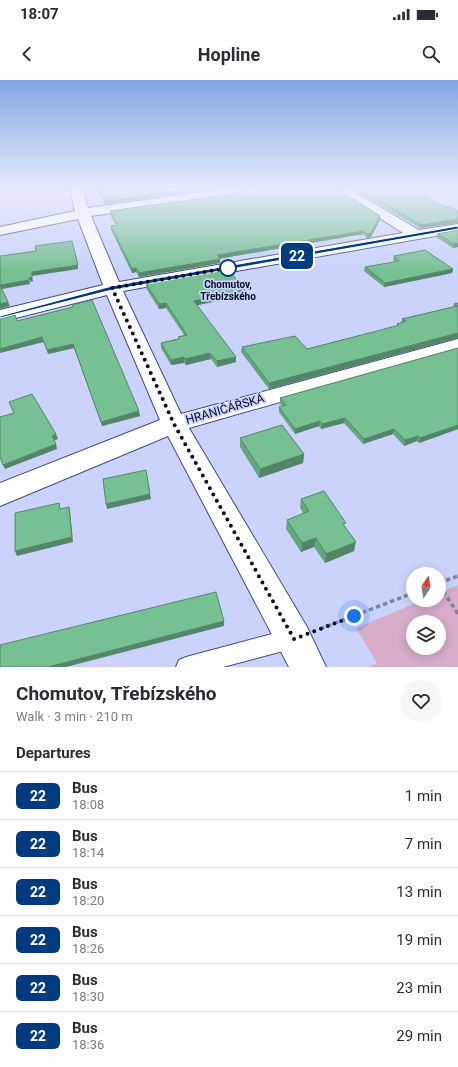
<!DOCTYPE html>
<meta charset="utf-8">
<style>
:root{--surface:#fff;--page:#f7f7f7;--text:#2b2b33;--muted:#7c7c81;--line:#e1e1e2}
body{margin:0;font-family:Roboto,sans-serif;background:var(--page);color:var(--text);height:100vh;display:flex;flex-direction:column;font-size:15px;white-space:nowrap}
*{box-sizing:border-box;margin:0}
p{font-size:13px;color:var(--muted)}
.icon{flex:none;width:22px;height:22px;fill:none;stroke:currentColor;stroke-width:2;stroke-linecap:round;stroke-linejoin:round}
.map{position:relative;height:587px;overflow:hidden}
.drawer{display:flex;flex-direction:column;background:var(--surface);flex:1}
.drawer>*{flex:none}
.badge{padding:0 8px;border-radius:6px;font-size:14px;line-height:26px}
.needle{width:26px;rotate:13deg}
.tools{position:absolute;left:406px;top:487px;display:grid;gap:8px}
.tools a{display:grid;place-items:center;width:40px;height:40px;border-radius:50%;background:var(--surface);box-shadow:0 2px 10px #0003;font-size:20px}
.you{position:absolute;width:20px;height:20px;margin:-10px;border:3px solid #fff;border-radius:50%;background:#1a73e8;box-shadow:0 0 0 6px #1a73e833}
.map>.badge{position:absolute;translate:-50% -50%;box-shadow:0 0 0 2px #fff}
h2{padding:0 16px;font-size:15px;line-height:36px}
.round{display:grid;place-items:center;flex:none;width:42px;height:42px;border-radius:21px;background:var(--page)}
.head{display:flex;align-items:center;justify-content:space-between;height:68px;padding:0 16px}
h1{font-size:19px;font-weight:700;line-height:30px}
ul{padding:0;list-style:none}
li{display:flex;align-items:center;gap:12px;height:48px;padding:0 16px;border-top:1px solid var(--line)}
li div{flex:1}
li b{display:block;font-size:15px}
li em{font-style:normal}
li .badge{min-width:44px;font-weight:700;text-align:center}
.status{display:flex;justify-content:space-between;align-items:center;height:28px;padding:0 20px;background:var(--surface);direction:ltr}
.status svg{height:11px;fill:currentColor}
header{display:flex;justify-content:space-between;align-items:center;height:52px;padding:0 16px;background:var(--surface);font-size:18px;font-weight:700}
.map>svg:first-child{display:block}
.green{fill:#d7adca;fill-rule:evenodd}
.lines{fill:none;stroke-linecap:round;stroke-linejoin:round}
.lane-casing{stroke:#424884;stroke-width:2}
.street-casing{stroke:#424884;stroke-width:2}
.path{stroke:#7e83a6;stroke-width:3.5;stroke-dasharray:4.5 3;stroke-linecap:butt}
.lane{fill:#fff;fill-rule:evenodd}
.street{fill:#fff;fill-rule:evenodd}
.wall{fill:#65a57f}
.shaded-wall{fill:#538668}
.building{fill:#76c094;stroke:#538668}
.line{fill:#003b80;stroke:#fff}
.walk{stroke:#0a0c24;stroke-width:4;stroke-dasharray:0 7.2}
.stop-dot{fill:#fff;stroke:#003b80;stroke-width:2}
.labels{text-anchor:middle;stroke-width:3.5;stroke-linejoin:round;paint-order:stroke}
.far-stop-label{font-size:10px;font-weight:bold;fill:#0a0c24;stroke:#cbd3fd}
.street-label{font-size:12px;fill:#0a0c24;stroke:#cbd3fd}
</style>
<div class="status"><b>18:07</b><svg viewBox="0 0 49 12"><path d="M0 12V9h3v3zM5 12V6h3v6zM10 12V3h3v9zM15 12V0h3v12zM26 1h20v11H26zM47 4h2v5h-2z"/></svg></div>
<header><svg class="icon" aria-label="back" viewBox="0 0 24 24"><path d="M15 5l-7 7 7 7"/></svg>Hopline<svg class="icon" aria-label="search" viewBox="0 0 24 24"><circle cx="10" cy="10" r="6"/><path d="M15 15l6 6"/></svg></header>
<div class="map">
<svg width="458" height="587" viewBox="0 0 458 587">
<rect width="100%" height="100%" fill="#cbd3fd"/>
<path class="green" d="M458,505v82h-89l8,-4 -21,-35 67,-28h16v-7zM413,542h26v26h-26z"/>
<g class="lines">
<defs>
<polygon id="lane" points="291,549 298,552 301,559 298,566 291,569 223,587 176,587 179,580 186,577"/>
<polygon id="street" points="70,109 82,109 88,128 223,109 259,109 257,112 253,113 91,136 119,202 403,153 334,109 349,109 419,150 458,144 458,152 123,211 181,334 458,259 458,271 189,348 307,547 326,587 289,587 168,356 0,426 0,403 160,340 107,215 0,242 0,230 103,205 78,139 0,155 0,147 75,131"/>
</defs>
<use href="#lane" class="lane-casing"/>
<use href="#street" class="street-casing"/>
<g class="path">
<polyline points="439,503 458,496"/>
<polyline points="439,505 458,534"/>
<polyline points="320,549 413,513"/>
</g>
<use href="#lane" class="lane"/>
<use href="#street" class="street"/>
</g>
<g class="wall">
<polygon points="97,109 211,109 105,124"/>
<polygon points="352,109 411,109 446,128 458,131 458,143 420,148"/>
<polygon points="253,111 380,136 380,140 371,157 367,158 363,154 235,176 220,179 220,183 139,197 136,192 132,193 111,150 111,146 116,145 110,135 110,131"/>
<polygon points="458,150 458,167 453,168 436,157 437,154"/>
<polygon points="394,176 453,189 452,193 384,207 364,191 365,187 395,182 393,180"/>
<polygon points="146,204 245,215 197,225 236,282 217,287 211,279 186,285 184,283 171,285 161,268 161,263 178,259 178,257 184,255 166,228 159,229 146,208"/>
<polygon points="458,223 458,258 269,309 241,272 242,267 307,269 377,251 397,246 397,244 401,243 402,239 453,227 454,224"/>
<polygon points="72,225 140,336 102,346 74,268 48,274 44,262 17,241 73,227"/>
<polygon points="458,268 458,349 419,363 417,361 404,366 393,354 363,364 344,343 321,349 319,346 295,354 279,332 279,327 282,326 280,324 280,318"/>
<polygon points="240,358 304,374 303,383 259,398 240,367"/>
<polygon points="301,419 345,447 354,471 325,483 314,467 301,472 286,449 287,440 304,434 300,428"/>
</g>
<g class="shaded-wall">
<polygon points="13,109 40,109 10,113 9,110"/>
<polygon points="187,109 211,109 105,124 104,121"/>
<polygon points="380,136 380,140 371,157 367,158 367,154"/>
<polygon points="458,139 458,143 420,148 421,145"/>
<polygon points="363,151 363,154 217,179 217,175"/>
<polygon points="458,163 458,167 453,168 454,164"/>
<polygon points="220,179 220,183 139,197 139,193"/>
<polygon points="78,185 78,189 32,196 33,201 30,202 29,198 32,192"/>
<polygon points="136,188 136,192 132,193 132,189"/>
<polygon points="453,189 452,193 384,207 385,203"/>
<polygon points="29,200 30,204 2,209 0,205"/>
<polygon points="245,210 245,215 194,226 194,221"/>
<polygon points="8,222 10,226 0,229 0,224"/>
<polygon points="166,223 166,228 159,229 159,224"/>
<polygon points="458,253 458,258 269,309 269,303"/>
<polygon points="42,257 44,262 0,273 0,269"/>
<polygon points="73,264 74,268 48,274 47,270"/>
<polygon points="210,273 211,279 186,285 185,279"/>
<polygon points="184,277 184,283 171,285 171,280"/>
<polygon points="236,277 236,282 217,287 217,281"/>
<polygon points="139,331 140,336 102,346 101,342"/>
<polygon points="345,338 344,343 321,349 322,344"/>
<polygon points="320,341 319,346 295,354 295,349"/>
<polygon points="458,345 458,349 419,363 420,358"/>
<polygon points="394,349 393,354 363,364 364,359"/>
<polygon points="56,354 58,359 53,361 52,356"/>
<polygon points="418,356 417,361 404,366 405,360"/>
<polygon points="56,364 57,369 5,389 3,385"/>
<polygon points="304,374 303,383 259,398 260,389"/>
<polygon points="150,414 151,419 107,429 106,424"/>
<polygon points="69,427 70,432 73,462 17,476 15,471"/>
<polygon points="316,458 314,467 301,472 302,463"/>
<polygon points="356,462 354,471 325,483 326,474"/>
<polygon points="224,541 224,546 66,587 48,587"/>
</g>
<g class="building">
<polygon points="98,109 187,109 104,121"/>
<polygon points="259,109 337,109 380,136 371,153 367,154 363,151 235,172 217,175 220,179 139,193 136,188 132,189 111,146 117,145 110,131 253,111"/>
<polygon points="359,109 411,109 446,128 447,126 458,131 458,139 421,145"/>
<polygon points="458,150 458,163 454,164 437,154"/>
<polygon points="72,161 78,185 32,192 32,197 29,198 29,200 0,205 8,222 0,224 0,176 36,171 35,166"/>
<polygon points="425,170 453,189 385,203 365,187 399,181 394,176"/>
<polygon points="228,189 245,210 194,221 236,277 217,281 210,273 185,279 184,277 171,280 161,263 179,259 178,257 187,255 166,223 159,224 146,204"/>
<polygon points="92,220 139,331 101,342 73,264 47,270 42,257 0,269 0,239 15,235 17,241 73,227 72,225"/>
<polygon points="458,223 458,253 269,303 242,267 295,256 307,269 377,251 399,245 397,244 406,241 402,239 457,226 454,224"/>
<polygon points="458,268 458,345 420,358 418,356 405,360 394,349 364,359 345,338 322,344 320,341 295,349 279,327 286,325 280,318"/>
<polygon points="32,314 56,354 52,356 56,364 3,385 0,377 0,337 14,333 9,322"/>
<polygon points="282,345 304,374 260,389 240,358"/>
<polygon points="146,390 150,414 106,424 103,399"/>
<polygon points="324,411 346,443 343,444 356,462 326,474 316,458 302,463 287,440 309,431 301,419"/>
<polygon points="59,423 60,429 69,427 72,457 15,471 15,433"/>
<polygon points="216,512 224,541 48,587 0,587 0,565"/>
</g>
<linearGradient id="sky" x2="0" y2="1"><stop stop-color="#81a6e1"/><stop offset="0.57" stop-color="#e8ebfe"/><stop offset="1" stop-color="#e8ebfe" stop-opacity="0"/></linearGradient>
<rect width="458" height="191" fill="url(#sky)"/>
<polygon class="line" points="458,146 458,149 112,210 0,238 0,236 112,206"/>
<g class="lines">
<polyline class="walk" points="228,188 234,187 112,208 174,344 294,559 354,536"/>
</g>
<circle class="stop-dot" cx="228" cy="188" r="8"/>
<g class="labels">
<g class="far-stop-label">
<text x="228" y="208">Chomutov,<tspan x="228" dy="12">Třebízského</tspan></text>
</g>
<g class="street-label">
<text transform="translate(225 329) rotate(-16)" y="4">HRANIČÁŘSKÁ</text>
</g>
</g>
</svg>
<div class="tools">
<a><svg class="needle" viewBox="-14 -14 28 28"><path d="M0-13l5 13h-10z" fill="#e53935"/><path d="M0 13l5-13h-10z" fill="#7c7c81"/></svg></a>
<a><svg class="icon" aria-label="layers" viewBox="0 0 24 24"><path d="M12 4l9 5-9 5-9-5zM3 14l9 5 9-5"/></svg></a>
</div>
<div class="you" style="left:354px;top:536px"></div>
<b class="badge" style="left:297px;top:176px;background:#003b80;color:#fff">22</b>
</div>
<section class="drawer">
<div class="head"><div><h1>Chomutov, Třebízského</h1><p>Walk · 3 min · 210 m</p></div><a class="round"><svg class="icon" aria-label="heart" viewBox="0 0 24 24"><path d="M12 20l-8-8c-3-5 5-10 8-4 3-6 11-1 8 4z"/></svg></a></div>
<h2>Departures</h2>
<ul>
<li><span class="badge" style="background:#003b80;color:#fff">22</span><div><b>Bus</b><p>18:08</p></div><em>1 min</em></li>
<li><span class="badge" style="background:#003b80;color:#fff">22</span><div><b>Bus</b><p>18:14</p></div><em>7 min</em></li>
<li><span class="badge" style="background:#003b80;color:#fff">22</span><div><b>Bus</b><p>18:20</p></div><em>13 min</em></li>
<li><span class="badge" style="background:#003b80;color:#fff">22</span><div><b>Bus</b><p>18:26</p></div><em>19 min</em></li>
<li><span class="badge" style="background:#003b80;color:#fff">22</span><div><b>Bus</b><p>18:30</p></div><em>23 min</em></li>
<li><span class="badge" style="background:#003b80;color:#fff">22</span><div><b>Bus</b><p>18:36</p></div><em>29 min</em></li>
</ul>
</section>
